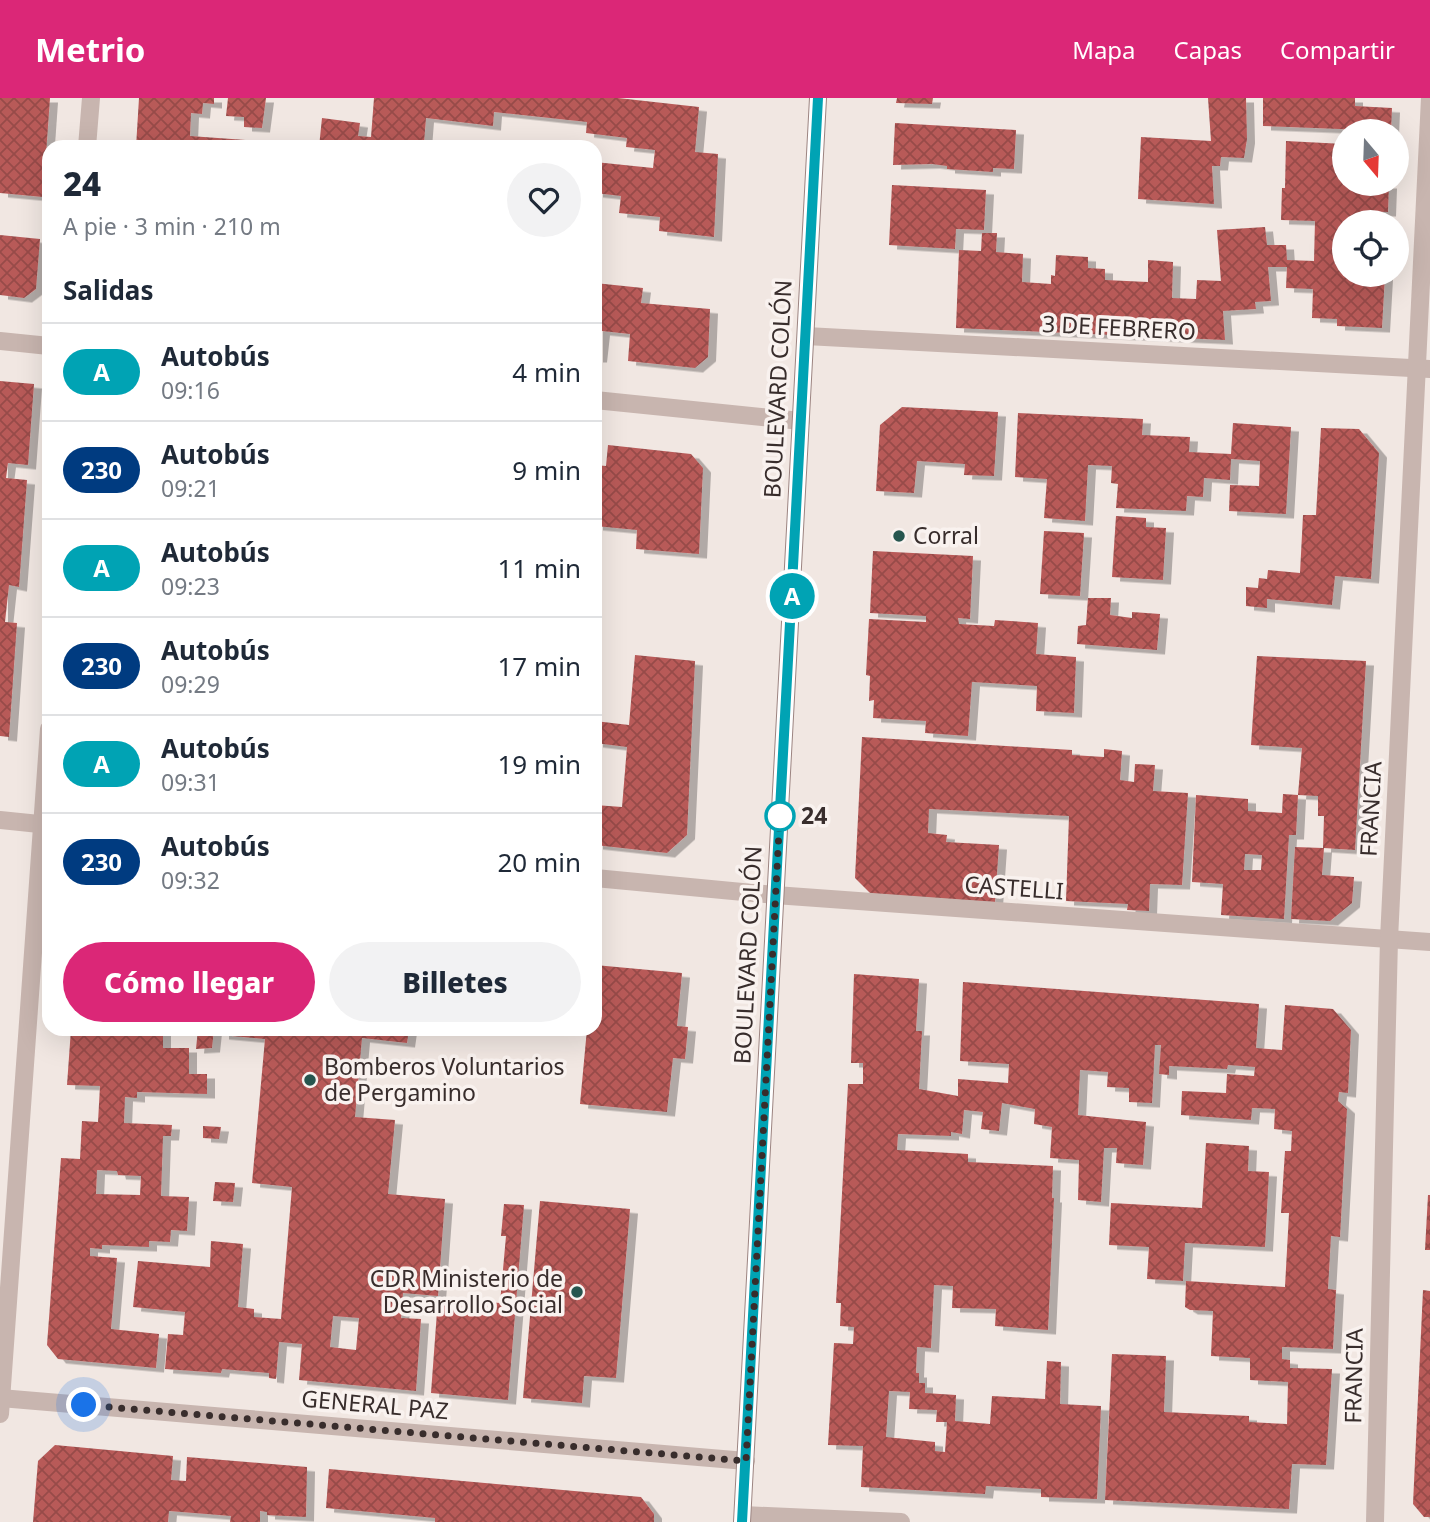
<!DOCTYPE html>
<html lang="es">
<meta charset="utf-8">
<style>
:root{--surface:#fff;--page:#f2f2f3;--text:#1f2937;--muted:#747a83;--line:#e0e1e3;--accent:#db2777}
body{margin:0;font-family:"Noto Sans",sans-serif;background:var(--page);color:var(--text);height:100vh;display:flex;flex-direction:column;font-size:26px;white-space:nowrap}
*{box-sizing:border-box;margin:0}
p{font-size:23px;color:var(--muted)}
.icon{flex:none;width:38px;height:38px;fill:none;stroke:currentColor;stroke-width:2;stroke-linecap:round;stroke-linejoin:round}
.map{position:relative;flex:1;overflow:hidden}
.drawer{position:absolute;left:42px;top:42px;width:560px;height:896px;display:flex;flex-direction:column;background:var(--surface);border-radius:21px;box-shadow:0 7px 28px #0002}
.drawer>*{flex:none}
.badge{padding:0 14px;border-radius:23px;font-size:24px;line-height:46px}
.needle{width:46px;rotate:161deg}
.tools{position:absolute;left:1332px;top:21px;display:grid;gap:14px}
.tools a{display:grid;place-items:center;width:77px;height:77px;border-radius:50%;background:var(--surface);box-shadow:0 7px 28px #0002;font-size:35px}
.you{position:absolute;width:35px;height:35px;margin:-18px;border:5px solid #fff;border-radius:50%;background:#1a73e8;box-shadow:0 0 0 10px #1a73e833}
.map>.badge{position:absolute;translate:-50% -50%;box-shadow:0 0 0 4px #fff}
h2{padding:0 21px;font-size:26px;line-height:63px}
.round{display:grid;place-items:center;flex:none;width:74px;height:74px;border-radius:37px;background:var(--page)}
.overview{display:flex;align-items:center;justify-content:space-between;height:119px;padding:0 21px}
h1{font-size:33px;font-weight:800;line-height:52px}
.cta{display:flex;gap:14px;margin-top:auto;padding:14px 21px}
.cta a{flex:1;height:80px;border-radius:42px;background:var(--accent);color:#fff;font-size:28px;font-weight:800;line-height:80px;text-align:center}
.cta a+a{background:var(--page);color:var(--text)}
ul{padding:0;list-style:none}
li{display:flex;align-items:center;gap:21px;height:98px;padding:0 21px;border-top:2px solid var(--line)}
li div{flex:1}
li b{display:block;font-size:26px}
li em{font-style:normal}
li .badge{min-width:77px;font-weight:700;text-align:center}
header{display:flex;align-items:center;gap:42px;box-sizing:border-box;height:98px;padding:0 35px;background:var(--accent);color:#fff}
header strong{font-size:33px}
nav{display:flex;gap:38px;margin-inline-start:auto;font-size:24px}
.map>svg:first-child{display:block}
.building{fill:url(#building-cross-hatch);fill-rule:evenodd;filter:url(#shadow)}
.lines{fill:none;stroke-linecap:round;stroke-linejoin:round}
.street{stroke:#c8b5af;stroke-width:18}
.secondary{stroke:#9c8481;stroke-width:18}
.line-casing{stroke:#fff;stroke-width:16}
.line{stroke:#00a3b4;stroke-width:10}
.walk{stroke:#382d2c;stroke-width:7;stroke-dasharray:0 12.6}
.poi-dot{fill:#26554e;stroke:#f9f2ef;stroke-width:2.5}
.stop-dot{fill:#fff;stroke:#00a3b4;stroke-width:3.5}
.labels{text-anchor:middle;stroke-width:7;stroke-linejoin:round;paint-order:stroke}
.street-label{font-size:23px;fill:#382d2c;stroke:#f9f2ef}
.poi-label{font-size:23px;fill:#382d2c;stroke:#f9f2ef;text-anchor:start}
.stop-label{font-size:23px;font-weight:bold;fill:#382d2c;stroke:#f9f2ef;text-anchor:start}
</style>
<header>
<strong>Metrio</strong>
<nav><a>Mapa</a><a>Capas</a><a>Compartir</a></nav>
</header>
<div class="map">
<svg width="1430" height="1424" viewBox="0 0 1430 1424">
<defs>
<pattern id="building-cross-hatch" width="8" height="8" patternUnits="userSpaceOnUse" patternTransform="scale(1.75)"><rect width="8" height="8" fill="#b85a59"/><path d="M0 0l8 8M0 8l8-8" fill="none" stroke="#974b4a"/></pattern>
<filter id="shadow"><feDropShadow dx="8" dy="4.5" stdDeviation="0" flood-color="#0004"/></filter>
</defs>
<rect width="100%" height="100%" fill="#f1e7e2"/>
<g class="building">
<polygon points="0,0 50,0 43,99 0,95"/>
<polygon points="139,0 214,0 214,6 203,5 202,16 191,15 190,38 260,43 259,49 136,49"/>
<polygon points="228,0 266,0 262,30 244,29 244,19 226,18"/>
<polygon points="374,0 618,0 699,9 695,54 718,56 714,139 659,133 660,119 619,115 621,98 595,95 595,64 653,70 655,52 626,49 627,40 586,35 587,24 494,14 493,28 426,20 424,45 417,44 417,49 319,49 322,20 360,25 358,38 371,39"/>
<polygon points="897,0 933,0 932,6 896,5"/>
<polygon points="1208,0 1246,0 1247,41 1244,60 1221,59 1220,68 1212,68 1214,106 1138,101 1141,39 1211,43"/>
<polygon points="1263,0 1355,0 1355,8 1392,10 1391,33 1263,28"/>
<polygon points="895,25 1016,32 1014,71 993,70 993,74 947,71 947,68 932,66 893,67"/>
<polygon points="1286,43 1344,46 1344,86 1389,86 1388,114 1361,113 1360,123 1344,124 1344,177 1385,177 1382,230 1337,228 1337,221 1312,220 1313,191 1286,190 1287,169 1268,169 1271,203 1255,204 1256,211 1223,213 1225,242 956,230 959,152 981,153 982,135 997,135 996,154 1023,156 1022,184 1051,186 1051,177 1055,178 1056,157 1088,159 1088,170 1105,171 1105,182 1148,184 1148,162 1173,164 1172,200 1196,201 1197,182 1221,183 1217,132 1265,129 1267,147 1286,147 1287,162 1314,163 1315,123 1281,122 1282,90 1285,90"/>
<polygon points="892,87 986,92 984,132 956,131 955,151 889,147"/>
<polygon points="0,137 40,141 36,191 24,200 0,197"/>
<polygon points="595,185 643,190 641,205 710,211 708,259 695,270 628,263 630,236 602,233 599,260 595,260"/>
<polygon points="0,283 34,286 28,367 8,365 6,380 27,382 19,489 9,487 5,524 17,525 9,639 0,638"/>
<polygon points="902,309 998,314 994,378 964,377 965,366 917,363 914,395 876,393 880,327"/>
<polygon points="1018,315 1143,321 1142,337 1190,339 1189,354 1231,356 1233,325 1291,329 1286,416 1229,413 1230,387 1259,388 1260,363 1231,361 1230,382 1204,380 1203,399 1187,398 1186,413 1116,410 1118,386 1111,385 1112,368 1088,367 1085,423 1044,420 1047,381 1015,379"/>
<polygon points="1321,330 1359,331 1379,355 1371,481 1335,478 1332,507 1267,501 1267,510 1246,508 1246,489 1258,490 1259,480 1267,481 1268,472 1300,475 1303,417 1316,417"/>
<polygon points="608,347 691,356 703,370 699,456 636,451 637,432 595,428 595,367 606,368"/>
<polygon points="1116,418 1146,420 1146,429 1166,430 1163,482 1112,479"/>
<polygon points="1044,433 1084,435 1080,498 1040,496"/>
<polygon points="873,453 973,458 970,521 958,520 959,526 994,528 995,522 1038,525 1036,556 1076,559 1074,615 1036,613 1037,588 972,584 968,638 925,635 926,623 873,620 874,602 869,603 870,578 866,577 869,521 926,524 926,518 870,515"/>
<polygon points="1088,500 1111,500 1110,517 1132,520 1132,514 1160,516 1157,552 1077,546 1078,528 1086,527"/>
<polygon points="635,557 695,563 687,737 667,755 595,747 595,707 622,709 627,649 595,645 595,623 629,627"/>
<polygon points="1257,558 1366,563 1355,752 1324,750 1322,777 1354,779 1352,805 1330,823 1291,821 1295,749 1323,750 1324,718 1318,718 1318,698 1298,697 1302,650 1251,647"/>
<polygon points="862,639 1072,652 1072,657 1104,659 1104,651 1122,653 1120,682 1134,684 1135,666 1155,667 1153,693 1188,695 1182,787 1150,786 1149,813 1127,812 1128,806 1066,803 1069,718 929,711 928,735 947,737 946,744 999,747 995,804 872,797 855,780"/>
<path d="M1283,696l15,1 -2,40h-7l-5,84 -63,-4 2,-31 -31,-2 4,-87 52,4v12l34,2zM1245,756l17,1 -1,15h-17z"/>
<polygon points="595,867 682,875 677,928 688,929 685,961 673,960 667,1014 580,1006 587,931 595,931"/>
<path d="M854,876l65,5 -3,52h6l-3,58 39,7v-17l50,4 1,-19 -49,-3 3,-79 296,22 -3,44 26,2 3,-45 48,4 18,21 -3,63 -9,-1 -1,9 9,8 -7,128 -9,-1 -3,53 8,1 -3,59 -51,-2v12l8,1v8l42,1 -6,96 -34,-1 -3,45 -184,-9 7,-146 54,2 -2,56 85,4v6l38,2 1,-42 -38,-2v-22l-39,-2 2,-45 -23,-1 -5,-3 1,-26 99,6 4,-74h-8l4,-62h6l1,-20 -18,-2 1,-20 -23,-1 -1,12 -70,-5 1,-24 44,2 1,-19 27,2 1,-9 -27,-2 -1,4 -58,-3v9l-10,-1 2,-29h-6l-3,58 -23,-1v-14l-22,-1 1,-15 -28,-2 -2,45 68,7 -3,43 -27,-2 1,-15h-13l-3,54 -23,-2 1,-40 -29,-2 2,-31 -18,-3 1,-15 -33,-6 -3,28 -18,-2 2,-17 -19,-2 -2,24 -11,-2v4l-53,-2 -1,16 71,4v8l85,4 -1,32h2l-6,132 -53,-4 1,-17 -44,-1 1,-22 -19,-1 -3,63 -14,-1 -1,26h3v10h6v10l31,2 -1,26 35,3 2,-28 53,3 2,-38 14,1 -1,42 41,2 -4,93 -56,-2v-8l-55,-3 -1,8 -124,-7 2,-41 -35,-1 6,-102 19,1 1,-17 -14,-1 1,-23h-5l12,-219h15v-21h-12zM889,1293l21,1 -1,17 28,1 -1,12h11l-2,30 -10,-1v-9l-49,-5z"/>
<path d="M71,931h92v19h26v26h18v20l-70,-2v6l-12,-1 -1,26 48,2 -1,11h-8l-2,60 28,1 -2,34 -16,-1 -1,12 -21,-1v6l-47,-2v4l-12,-1v8l27,2 -6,71 48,5 -3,34 -98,-9 -11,-14 14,-187 19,1 2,-38 16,1 2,-36 -33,-1zM97,1072l20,1 1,4 23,1 -1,19 -44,-1z"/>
<polygon points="198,931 214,931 212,950 196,951"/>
<path d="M221,931h188l-2,14 -45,-5 -7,79 40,3 -7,74 57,5 -7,97 -35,-3 -2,25 20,1 -5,72 -117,-11 3,-36 -23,-2 -3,37 -7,-1v-5l-47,-4 -1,4 -56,-4 3,-35 15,1 2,-23 -52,-5 5,-46 72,6 1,-26 32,3 -5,63 16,2v8l27,2 11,-132 -40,-4 13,-144 -44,-4zM333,1218l26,2 -3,32 -26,-3z"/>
<polygon points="203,1028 221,1029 219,1041 203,1040"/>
<polygon points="1206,1045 1249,1048 1248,1073 1269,1074 1265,1149 1185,1145 1183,1183 1147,1181 1149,1149 1109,1147 1111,1105 1202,1110"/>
<polygon points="215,1084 235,1085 233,1104 213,1103"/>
<polygon points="1428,1097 1430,1097 1430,1152 1425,1152"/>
<polygon points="540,1103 630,1111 616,1280 584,1278 582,1305 523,1300"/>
<polygon points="504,1106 524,1107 508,1302 431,1295 438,1200 500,1205 506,1138 501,1138"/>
<polygon points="1423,1192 1430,1193 1430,1419 1424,1419 1413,1406"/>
<polygon points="55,1347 173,1358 171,1382 186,1383 187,1359 307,1369 306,1419 267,1417 267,1414 260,1413 260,1424 230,1424 231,1418 169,1413 168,1424 33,1424 38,1363"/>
<polygon points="329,1371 641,1399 654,1416 654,1424 435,1424 435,1420 326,1410"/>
</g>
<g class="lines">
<g class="street">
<polyline points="87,49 91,0"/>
<polyline points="806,238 1430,271"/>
<polyline points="0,243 49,248"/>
<polyline points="595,302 801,323"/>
<polyline points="0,722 49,727"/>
<polyline points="595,780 775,797 1430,844"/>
<polyline points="0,1300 746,1363"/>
<polyline points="0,1316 49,631"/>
<polyline points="743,1417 901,1424"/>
<polyline points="1375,1424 1389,841 1430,0"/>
</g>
<polyline class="secondary" points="742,1424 818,0"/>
</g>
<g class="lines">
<defs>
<polyline id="line" points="742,1424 818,0"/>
</defs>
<use href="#line" class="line-casing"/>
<use href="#line" class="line"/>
<polyline class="walk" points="84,1307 746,1363 780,714 780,718"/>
</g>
<g class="poi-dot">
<circle cx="899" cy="438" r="7"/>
<circle cx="310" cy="982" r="7"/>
<circle cx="577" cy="1194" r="7"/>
</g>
<circle class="stop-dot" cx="780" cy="718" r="14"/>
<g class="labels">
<g class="street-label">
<text transform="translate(1119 230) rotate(3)" y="8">3 DE FEBRERO</text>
<text transform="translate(778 291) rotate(-87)" y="8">BOULEVARD COLÓN</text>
<text transform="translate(1371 711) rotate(-87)" y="8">FRANCIA</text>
<text transform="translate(1014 790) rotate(4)" y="8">CASTELLI</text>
<text transform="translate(748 857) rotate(-87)" y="8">BOULEVARD COLÓN</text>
<text transform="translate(1354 1278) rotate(-89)" y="8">FRANCIA</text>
<text transform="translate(375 1307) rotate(5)" y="8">GENERAL PAZ</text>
</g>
<g class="poi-label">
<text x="913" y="446">Corral</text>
<text x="324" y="977">Bomberos Voluntarios<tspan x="324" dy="26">de Pergamino</tspan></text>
<text x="563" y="1189" text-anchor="end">CDR Ministerio de<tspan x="563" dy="26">Desarrollo Social</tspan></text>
</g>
<g class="stop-label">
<text x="801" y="726">24</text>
</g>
</g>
</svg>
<div class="tools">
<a><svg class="needle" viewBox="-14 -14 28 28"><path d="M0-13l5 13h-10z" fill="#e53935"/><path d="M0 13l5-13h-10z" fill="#747a83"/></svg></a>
<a><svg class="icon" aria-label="locate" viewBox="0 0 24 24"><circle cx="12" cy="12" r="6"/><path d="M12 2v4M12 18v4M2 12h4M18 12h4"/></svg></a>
</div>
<div class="you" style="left:84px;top:1307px"></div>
<b class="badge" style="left:792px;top:498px;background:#00a3b4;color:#fff">A</b>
<section class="drawer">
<div class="overview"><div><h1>24</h1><p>A pie · 3 min · 210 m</p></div><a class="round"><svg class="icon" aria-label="heart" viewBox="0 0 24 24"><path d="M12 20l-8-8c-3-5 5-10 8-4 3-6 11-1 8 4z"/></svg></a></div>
<h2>Salidas</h2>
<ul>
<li><span class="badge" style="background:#00a3b4;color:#fff">A</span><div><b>Autobús</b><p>09:16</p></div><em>4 min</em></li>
<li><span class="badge" style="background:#003b80;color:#fff">230</span><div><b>Autobús</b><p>09:21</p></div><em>9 min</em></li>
<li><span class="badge" style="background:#00a3b4;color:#fff">A</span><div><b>Autobús</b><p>09:23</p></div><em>11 min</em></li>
<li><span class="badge" style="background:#003b80;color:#fff">230</span><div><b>Autobús</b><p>09:29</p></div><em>17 min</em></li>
<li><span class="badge" style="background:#00a3b4;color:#fff">A</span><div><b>Autobús</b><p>09:31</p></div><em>19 min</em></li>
<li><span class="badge" style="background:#003b80;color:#fff">230</span><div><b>Autobús</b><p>09:32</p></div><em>20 min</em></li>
</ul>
<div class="cta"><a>Cómo llegar</a><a>Billetes</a></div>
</section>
</div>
